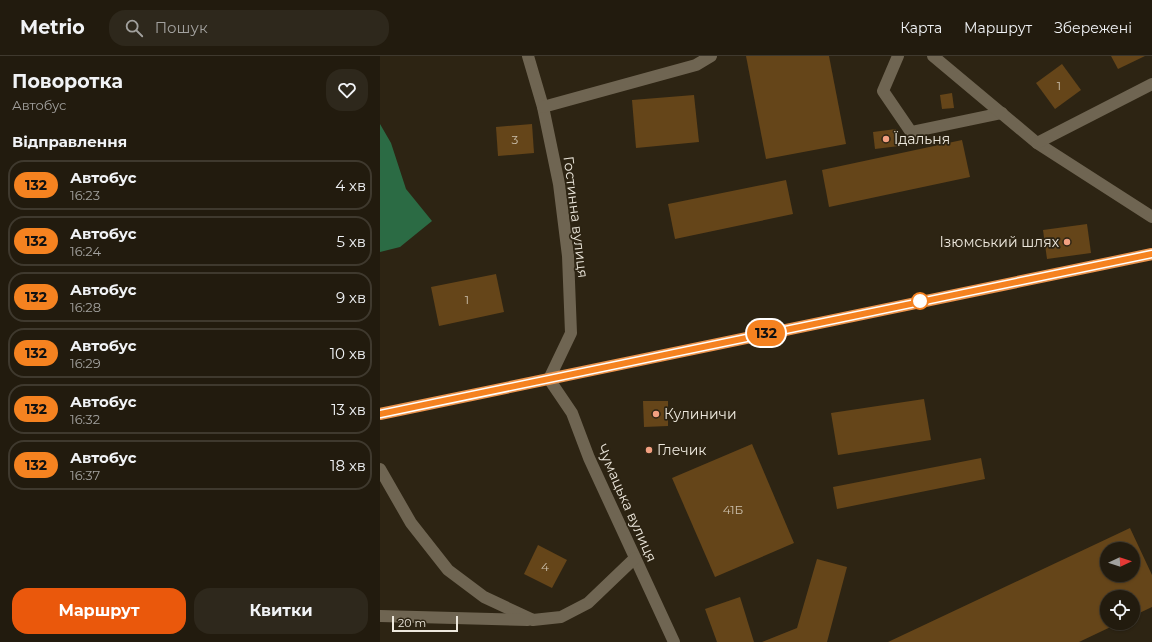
<!DOCTYPE html>
<html lang="uk">
<meta charset="utf-8">
<style>
:root{--surface:#221b0e;--page:#2e281c;--text:#f1f3f6;--muted:#a2a19e;--line:#3f392e;--accent:#ea580c}
body{margin:0;font-family:Montserrat,sans-serif;background:var(--page);color:var(--text);height:100vh;display:flex;flex-direction:column;font-size:15px;white-space:nowrap}
*{box-sizing:border-box;margin:0}
p{font-size:13px;color:var(--muted)}
.icon{flex:none;width:22px;height:22px;fill:none;stroke:currentColor;stroke-width:2;stroke-linecap:round;stroke-linejoin:round}
.map{position:relative;flex:1;overflow:hidden}
.side{display:flex;flex-direction:column;background:var(--surface);width:380px}
.side>*{flex:none}
.badge{padding:0 8px;border-radius:13px;font-size:14px;line-height:26px}
.needle{width:26px;rotate:86deg}
.fabs{position:absolute;left:720px;top:486px;display:grid;gap:8px}
.fabs a{display:grid;place-items:center;width:40px;height:40px;border-radius:50%;background:var(--surface);box-shadow:0 1px 3px #0004,0 0 0 1px var(--line);font-size:20px}
.scale{position:absolute;left:12px;bottom:10px;width:66px;box-sizing:border-box;padding-left:4px;border:2px solid #eee9de;border-top:0;font-size:11px;line-height:14px;white-space:nowrap;color:#eee9de;-webkit-text-stroke:3px #2d2413;paint-order:stroke}
.map>.badge{position:absolute;translate:-50% -50%;box-shadow:0 0 0 2px #fff}
h2{padding:0 12px;font-size:15px;line-height:36px}
.round{display:grid;place-items:center;flex:none;width:42px;height:42px;border-radius:16px;background:var(--page)}
.headline{display:flex;align-items:center;justify-content:space-between;height:68px;padding:0 12px}
h1{font-size:19px;font-weight:700;line-height:30px}
.primary-button{display:flex;gap:8px;margin-top:auto;padding:8px 12px}
.primary-button a{flex:1;height:46px;border-radius:16px;background:var(--accent);color:#fff;font-size:16px;font-weight:700;line-height:46px;text-align:center}
.primary-button a+a{background:var(--page);color:var(--text)}
ul{padding:0;list-style:none}
li{display:flex;align-items:center;gap:12px;height:50px;margin:0 8px 6px;padding:0 4px;border:2px solid var(--line);border-radius:16px}
li div{flex:1}
li b{display:block;font-size:15px}
li em{font-style:normal}
li .badge{min-width:44px;font-weight:700;text-align:center}
header{display:flex;align-items:center;gap:24px;box-sizing:border-box;height:56px;padding:0 20px;background:var(--surface);border-bottom:1px solid var(--line)}
header strong{font-size:19px}
nav{display:flex;gap:22px;margin-inline-start:auto;font-size:14px}
.search{width:280px;height:36px;background:var(--page);display:flex;align-items:center;gap:10px;box-sizing:border-box;padding:0 14px;border-radius:16px;color:var(--muted);font-size:15px}
main{display:flex;flex:1;min-height:0}
.map>svg:first-child{display:block}
.forest{fill:#2b6b44}
.building{fill:#654519;fill-rule:evenodd}
.lines{fill:none;stroke-linecap:round;stroke-linejoin:round}
.minor{stroke:#6f6552;stroke-width:12}
.highway{stroke:#ec944c;stroke-width:12}
.line-casing{stroke:#fff;stroke-width:9}
.line{stroke:#f58220;stroke-width:6}
.poi-dot{fill:#f2a081;stroke:#2d2413;stroke-width:1.5}
.stop-dot{fill:#fff;stroke:#f58220;stroke-width:2}
.labels{text-anchor:middle;stroke-width:3.5;stroke-linejoin:round;paint-order:stroke}
.number-label{font-size:12px;fill:#ccc0ad}
.poi-label{font-size:14px;fill:#eee9de;stroke:#2d2413;text-anchor:start}
.street-label{font-size:14px;fill:#eee9de;stroke:#2d2413}
</style>
<header>
<strong>Metrio</strong>
<div class="search"><svg class="icon" aria-label="search" viewBox="0 0 24 24"><circle cx="10" cy="10" r="6"/><path d="M15 15l6 6"/></svg>Пошук</div>
<nav><a>Карта</a><a>Маршрут</a><a>Збережені</a></nav>
</header>
<main>
<section class="side">
<div class="headline"><div><h1>Поворотка</h1><p>Автобус</p></div><a class="round"><svg class="icon" aria-label="heart" viewBox="0 0 24 24"><path d="M12 20l-8-8c-3-5 5-10 8-4 3-6 11-1 8 4z"/></svg></a></div>
<h2>Відправлення</h2>
<ul>
<li><span class="badge" style="background:#f58220;color:#111">132</span><div><b>Автобус</b><p>16:23</p></div><em>4 хв</em></li>
<li><span class="badge" style="background:#f58220;color:#111">132</span><div><b>Автобус</b><p>16:24</p></div><em>5 хв</em></li>
<li><span class="badge" style="background:#f58220;color:#111">132</span><div><b>Автобус</b><p>16:28</p></div><em>9 хв</em></li>
<li><span class="badge" style="background:#f58220;color:#111">132</span><div><b>Автобус</b><p>16:29</p></div><em>10 хв</em></li>
<li><span class="badge" style="background:#f58220;color:#111">132</span><div><b>Автобус</b><p>16:32</p></div><em>13 хв</em></li>
<li><span class="badge" style="background:#f58220;color:#111">132</span><div><b>Автобус</b><p>16:37</p></div><em>18 хв</em></li>
</ul>
<div class="primary-button"><a>Маршрут</a><a>Квитки</a></div>
</section>
<div class="map">
<svg width="772" height="586" viewBox="0 0 772 586">
<rect width="100%" height="100%" fill="#2d2413"/>
<polygon class="forest" points="0,68 11,87 26,133 52,165 20,191 0,196"/>
<g class="building">
<polygon points="366,0 449,0 466,88 386,103"/>
<polygon points="731,0 765,0 738,13"/>
<polygon points="682,8 701,34 675,53 656,27"/>
<polygon points="572,37 574,52 562,53 560,39"/>
<polygon points="314,39 319,86 256,92 252,44"/>
<polygon points="152,68 154,97 118,100 116,71"/>
<polygon points="516,73 519,90 495,93 493,76"/>
<polygon points="582,84 590,121 449,151 442,114"/>
<polygon points="406,124 413,158 295,183 288,148"/>
<polygon points="707,168 711,197 667,203 663,174"/>
<polygon points="116,218 124,256 59,270 51,231"/>
<polygon points="544,343 551,384 458,399 451,357"/>
<polygon points="263,345 288,345 288,370 264,371"/>
<polygon points="372,388 414,487 335,521 292,422"/>
<polygon points="601,402 605,423 457,453 453,431"/>
<path d="M750,472l22,47v32l-19,9v-19h-26v26h12l-40,19h-191zM727,493h26v26h-26z"/>
<polygon points="158,489 187,504 172,532 144,518"/>
<polygon points="437,503 467,511 447,586 382,586 417,572"/>
<polygon points="360,541 374,586 337,586 325,553"/>
</g>
<g class="lines">
<g class="minor">
<polyline points="148,0 163,51 179,128 188,200 191,277 169,323 192,357 209,402 294,586"/>
<polyline points="518,0 503,35 531,76 622,57"/>
<polyline points="553,0 657,87 772,161"/>
<polyline points="163,51 316,9 331,0"/>
<polyline points="657,87 772,28"/>
<polyline points="0,413 31,467 68,514 104,541 153,564 181,561 208,547 255,502"/>
<polyline points="0,560 148,564"/>
</g>
<polyline class="highway" points="0,358 772,198"/>
</g>
<g class="lines">
<defs>
<polyline id="line" points="0,358 772,198"/>
</defs>
<use href="#line" class="line-casing"/>
<use href="#line" class="line"/>
</g>
<g class="poi-dot">
<circle cx="506" cy="83" r="4"/>
<circle cx="687" cy="186" r="4"/>
<circle cx="276" cy="358" r="4"/>
<circle cx="269" cy="394" r="4"/>
</g>
<circle class="stop-dot" cx="540" cy="245" r="8"/>
<g class="labels">
<g class="number-label">
<text x="679" y="34">1</text>
<text x="135" y="88">3</text>
<text x="87" y="248">1</text>
<text x="353" y="458">41Б</text>
<text x="165" y="515">4</text>
</g>
<g class="poi-label">
<text x="514" y="88">Їдальня</text>
<text x="679" y="191" text-anchor="end">Ізюмський шлях</text>
<text x="284" y="363">Кулиничи</text>
<text x="277" y="399">Глечик</text>
</g>
<g class="street-label">
<text transform="translate(196 161) rotate(83)" y="5">Гостинна вулиця</text>
<text transform="translate(247 447) rotate(66)" y="5">Чумацька вулиця</text>
</g>
</g>
</svg>
<div class="fabs">
<a><svg class="needle" viewBox="-14 -14 28 28"><path d="M0-13l5 13h-10z" fill="#e53935"/><path d="M0 13l5-13h-10z" fill="#a2a19e"/></svg></a>
<a><svg class="icon" aria-label="locate" viewBox="0 0 24 24"><circle cx="12" cy="12" r="6"/><path d="M12 2v4M12 18v4M2 12h4M18 12h4"/></svg></a>
</div>
<div class="scale">20 m</div>
<b class="badge" style="left:386px;top:277px;background:#f58220;color:#111">132</b>
</div>
</main>
